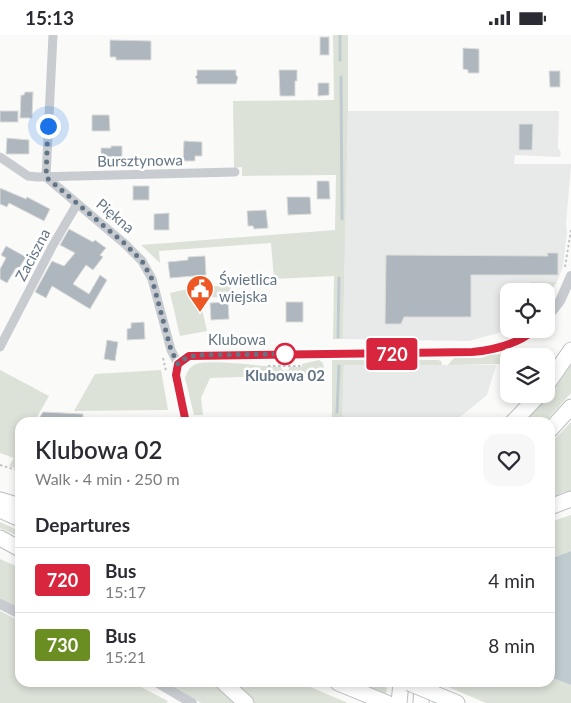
<!DOCTYPE html>
<meta charset="utf-8">
<style>
:root{--surface:#fff;--page:#f7f7f7;--text:#2b2b33;--muted:#7c7c81;--line:#e1e1e2}
body{margin:0;font-family:Lato,sans-serif;background:var(--page);color:var(--text);height:100vh;display:flex;flex-direction:column;font-size:19px;white-space:nowrap}
*{box-sizing:border-box;margin:0}
p{font-size:16px;color:var(--muted)}
.icon{flex:none;width:28px;height:28px;fill:none;stroke:currentColor;stroke-width:2;stroke-linecap:round;stroke-linejoin:round}
.map{position:relative;flex:1;overflow:hidden}
.panel{position:absolute;left:15px;top:382px;width:540px;height:270px;display:flex;flex-direction:column;background:var(--surface);border-radius:15px;box-shadow:0 2px 8px #0003}
.panel>*{flex:none}
.badge{padding:0 10px;border-radius:4px;font-size:18px;line-height:32px}
.buttons{position:absolute;left:500px;top:248px;display:grid;gap:10px}
.buttons a{display:grid;place-items:center;width:55px;height:55px;border-radius:10px;background:var(--surface);box-shadow:0 2px 8px #0003;font-size:25px}
.you{position:absolute;width:25px;height:25px;margin:-12px;border:4px solid #fff;border-radius:50%;background:#1a73e8;box-shadow:0 0 0 8px #1a73e833}
.map>.badge{position:absolute;translate:-50% -50%;box-shadow:0 0 0 2px #fff}
h2{padding:0 20px;font-size:19px;line-height:45px}
.round{display:grid;place-items:center;flex:none;width:52px;height:52px;border-radius:15px;background:var(--page)}
.overview{display:flex;align-items:center;justify-content:space-between;height:85px;padding:0 20px}
h1{font-size:24px;font-weight:600;line-height:38px}
ul{padding:0;list-style:none}
li{display:flex;align-items:center;gap:15px;height:65px;padding:0 20px;border-top:1px solid var(--line)}
li div{flex:1}
li b{display:block;font-size:19px}
li em{font-style:normal}
li .badge{min-width:55px;font-weight:700;text-align:center}
.status{display:flex;justify-content:space-between;align-items:center;height:35px;padding:0 25px;background:var(--surface);direction:ltr}
.status svg{height:14px;fill:currentColor}
.map>svg:first-child{display:block}
.built{fill:#e8e9e9}
.green{fill:#dce2d8}
.water{fill:#bfcbcf}
.lines{fill:none;stroke-linecap:round;stroke-linejoin:round}
.stream{stroke:#bfcbcf;stroke-width:3}
.building{fill:#aeb7bd;stroke:#dcdcda}
.motorway-casing{stroke:#babec1;stroke-width:17}
.path{stroke:#c1c4c6;stroke-width:2;stroke-dasharray:2.5 2.5;stroke-linecap:butt}
.minor{stroke:#c8ccd0;stroke-width:9}
.tertiary{stroke:#c8ccd0;stroke-width:10}
.motorway{stroke:#fff;stroke-width:15}
.motorway-bridge-casing{stroke:#babec1;stroke-width:17;stroke-linecap:butt}
.motorway-bridge{stroke:#fff;stroke-width:15}
.line-casing{stroke:#fff;stroke-width:11}
.line{stroke:#d7263d;stroke-width:8}
.walk{stroke:#637585;stroke-width:5;stroke-dasharray:0 9}
.stop-dot{fill:#fff;stroke:#d7263d;stroke-width:2.5}
.labels{text-anchor:middle;stroke-width:5;stroke-linejoin:round;paint-order:stroke}
.street-label{font-size:15px;fill:#637585;stroke:#fff}
.poi-label{font-size:15px;fill:#637585;stroke:#fff;text-anchor:start}
.stop-label{font-size:15px;font-weight:bold;fill:#637585;stroke:#fff}
</style>
<div class="status"><b>15:13</b><svg viewBox="0 0 49 12"><path d="M0 12V9h3v3zM5 12V6h3v6zM10 12V3h3v9zM15 12V0h3v12zM26 1h20v11H26zM47 4h2v5h-2z"/></svg></div>
<div class="map">
<svg width="571" height="668" viewBox="0 0 571 668">
<rect width="100%" height="100%" fill="#fafaf8"/>
<g class="built">
<polygon points="348,76 559,76 558,113 561,117 560,122 515,120 514,129 571,129 566,189 567,197 563,231 557,247 531,247 530,256 509,256 509,293 502,297 469,306 343,304"/>
<polygon points="344,330 496,330 487,360 455,386 342,384"/>
</g>
<g class="green">
<polygon points="333,0 348,0 348,76 343,304 333,304 334,241 274,244 271,208 159,216 160,228 141,210 335,195 336,140 242,141 242,132 234,133 233,66 334,65"/>
<polygon points="530,247 557,247 546,263 546,256 530,256"/>
<polygon points="207,251 231,251 230,263 206,262"/>
<polygon points="197,252 207,296 180,301 170,258"/>
<polygon points="502,319 504,322 501,329 448,330 454,323 482,323 489,320"/>
<path d="M319,325l4,3 2,11 -115,4 -9,20 2,17h-9l-9,-37c2,-6 4,-10 9,-13 13,-7 69,2 87,2l1,3h7v-3h13v-3z"/>
<polygon points="332,325 438,325 441,326 442,330 344,330 342,384 455,386 452,388 332,387"/>
<polygon points="571,330 571,358 545,387 523,387 548,362"/>
<polygon points="0,335 49,361 34,387 20,388 20,435 9,431 14,423 0,418"/>
<polygon points="161,335 168,375 74,376 95,339"/>
<polygon points="571,387 571,456 563,457 550,464 550,409"/>
<polygon points="571,480 571,516 550,524 550,487"/>
<polygon points="0,487 20,496 20,502 0,493"/>
<polygon points="0,524 20,533 20,574 0,564"/>
<polygon points="0,576 20,586 20,648 133,648 168,666 166,668 0,668"/>
<polygon points="550,642 571,650 571,668 486,668 448,652 450,648 550,648"/>
<polygon points="169,648 215,648 238,668 201,668"/>
<polygon points="231,648 301,648 348,668 253,668"/>
<polygon points="359,648 374,648 387,653 386,659"/>
</g>
<polygon class="water" points="571,516 571,650 550,642 550,524"/>
<g class="lines">
<g class="stream">
<polyline points="340,25 340,0"/>
<polyline points="341,42 342,184"/>
<polyline points="338,302 339,243"/>
<polyline points="337,377 339,331"/>
</g>
</g>
<g class="building">
<rect x="320" y="2" width="9" height="18"/>
<polygon points="110,5 151,6 151,25 116,25 116,22 110,22"/>
<polygon points="463,13 479,14 479,38 468,38 468,35 463,34"/>
<polygon points="197,35 236,35 236,40 238,42 236,49 197,49 197,44 195,42 197,40"/>
<polygon points="279,35 297,35 297,46 295,46 295,61 280,61"/>
<polygon points="549,36 560,36 560,52 550,52"/>
<polygon points="318,48 329,48 329,60 318,61"/>
<polygon points="25,57 33,57 32,83 20,83 21,60 24,60"/>
<rect x="0" y="76" width="18" height="11"/>
<polygon points="92,80 109,80 110,96 92,96"/>
<polygon points="519,89 533,89 532,115 519,115"/>
<polygon points="7,103 29,105 29,119 6,119"/>
<polygon points="184,106 202,107 202,121 195,121 195,126 183,126"/>
<polygon points="111,111 122,111 122,130 112,129 112,131 101,132 101,113 111,113"/>
<polygon points="317,146 329,146 330,164 317,164"/>
<rect x="133" y="151" width="16" height="14"/>
<polygon points="0,153 26,164 27,162 50,174 44,186 9,168 7,172 0,169"/>
<polygon points="287,162 310,162 311,179 288,180"/>
<polygon points="266,175 268,193 254,194 253,191 248,191 247,176"/>
<polygon points="169,178 169,195 154,195 154,179"/>
<polygon points="69,194 93,207 95,205 106,213 100,220 103,222 93,235 86,230 73,249 89,259 100,240 107,245 90,274 52,251 46,263 35,257 52,226 64,231 75,218 60,210"/>
<polygon points="6,211 26,222 18,235 16,233 7,248 0,244 0,234 6,223 1,220"/>
<polygon points="547,218 558,218 558,240 471,240 471,282 404,282 401,289 385,289 386,220 548,221"/>
<polygon points="205,221 206,240 170,243 168,227 188,225 188,222"/>
<polygon points="228,267 229,284 211,285 210,268"/>
<rect x="286" y="267" width="17" height="20"/>
<polygon points="144,287 145,304 127,305 127,294 131,293 131,288"/>
<polygon points="107,305 118,307 115,326 104,324"/>
<polygon points="43,377 83,379 83,388 36,388"/>
</g>
<g class="lines">
<defs>
<g id="motorway">
<polyline points="546,351 571,315"/>
<polyline points="512,388 540,359"/>
<polyline points="550,395 571,372"/>
<polyline points="0,465 20,471"/>
<polyline points="550,472 571,464"/>
<polyline points="0,475 20,484"/>
<polyline points="0,503 20,514"/>
<polyline points="224,648 246,668"/>
<polyline points="338,648 387,668"/>
<polyline points="433,658 457,668"/>
<polyline points="399,668 401,648"/>
<polyline points="421,668 422,648"/>
</g>
</defs>
<use href="#motorway" class="motorway-casing"/>
<g class="path">
<polyline points="565,232 571,195"/>
<polyline points="163,323 166,336"/>
<polyline points="268,331 301,331 301,329"/>
<polyline points="0,430 20,436"/>
<polyline points="141,648 148,651"/>
</g>
<g class="minor">
<polyline points="53,0 46,142 125,209 142,226 152,244 171,315 178,329"/>
<polyline points="0,122 28,141 37,142 235,137"/>
<polyline points="0,312 53,210 77,169"/>
</g>
<g class="tertiary">
<polyline points="546,284 560,266 571,241"/>
<path d="M186,388l-10,-48 2,-11 11,-8 284,-4c22,-2 45,-8 63,-23"/>
<polyline points="0,569 20,579"/>
<polyline points="158,648 192,668"/>
</g>
<use href="#motorway" class="motorway"/>
<defs>
<polyline id="motorway-bridge" points="409,648 433,658"/>
</defs>
<use href="#motorway-bridge" class="motorway-bridge-casing"/>
<use href="#motorway-bridge" class="motorway-bridge"/>
</g>
<g class="lines">
<defs>
<path id="line" d="M186,388l-10,-48 2,-11 11,-8 283,-4c23,-2 46,-8 64,-23"/>
</defs>
<use href="#line" class="line-casing"/>
<use href="#line" class="line"/>
<polyline class="walk" points="48,91 46,142 124,208 142,226 152,244 171,315 178,329 184,324 196,320 285,319"/>
</g>
<defs>
<symbol id="civic-pin" viewBox="-11 -11 22 30"><path d="M0 17L-7.5 6A9.5 9.5 0 1 1 7.5 6Z" fill="#ee5724" stroke="#fff"/><path d="M-.6-6.5H3V-4.5H.6V-3L4-1V1h2V6H-6V1h2V-1L-.6-3ZM-1.2 2.5V6h2.4V2.5Z" fill="#fff"/></symbol>
</defs>
<g fill-rule="evenodd">
<use href="#civic-pin" x="184" y="238" width="32" height="43"/>
</g>
<circle class="stop-dot" cx="285" cy="319" r="10"/>
<g class="labels">
<g class="street-label">
<text transform="translate(140 126) rotate(-1)" y="5">Bursztynowa</text>
<text transform="translate(115 181) rotate(40)" y="5">Piękna</text>
<text transform="translate(33 220) rotate(-62)" y="5">Zaciszna</text>
<text x="237" y="310">Klubowa</text>
</g>
<g class="poi-label">
<text x="219" y="250">Świetlica<tspan x="219" dy="17">wiejska</tspan></text>
</g>
<g class="stop-label">
<text x="285" y="346">Klubowa 02</text>
</g>
</g>
</svg>
<div class="buttons">
<a><svg class="icon" aria-label="locate" viewBox="0 0 24 24"><circle cx="12" cy="12" r="6"/><path d="M12 2v4M12 18v4M2 12h4M18 12h4"/></svg></a>
<a><svg class="icon" aria-label="layers" viewBox="0 0 24 24"><path d="M12 4l9 5-9 5-9-5zM3 14l9 5 9-5"/></svg></a>
</div>
<div class="you" style="left:48px;top:91px"></div>
<b class="badge" style="left:392px;top:319px;background:#d7263d;color:#fff">720</b>
<section class="panel">
<div class="overview"><div><h1>Klubowa 02</h1><p>Walk · 4 min · 250 m</p></div><a class="round"><svg class="icon" aria-label="heart" viewBox="0 0 24 24"><path d="M12 20l-8-8c-3-5 5-10 8-4 3-6 11-1 8 4z"/></svg></a></div>
<h2>Departures</h2>
<ul>
<li><span class="badge" style="background:#d7263d;color:#fff">720</span><div><b>Bus</b><p>15:17</p></div><em>4 min</em></li>
<li><span class="badge" style="background:#6b8e23;color:#fff">730</span><div><b>Bus</b><p>15:21</p></div><em>8 min</em></li>
</ul>
</section>
</div>
